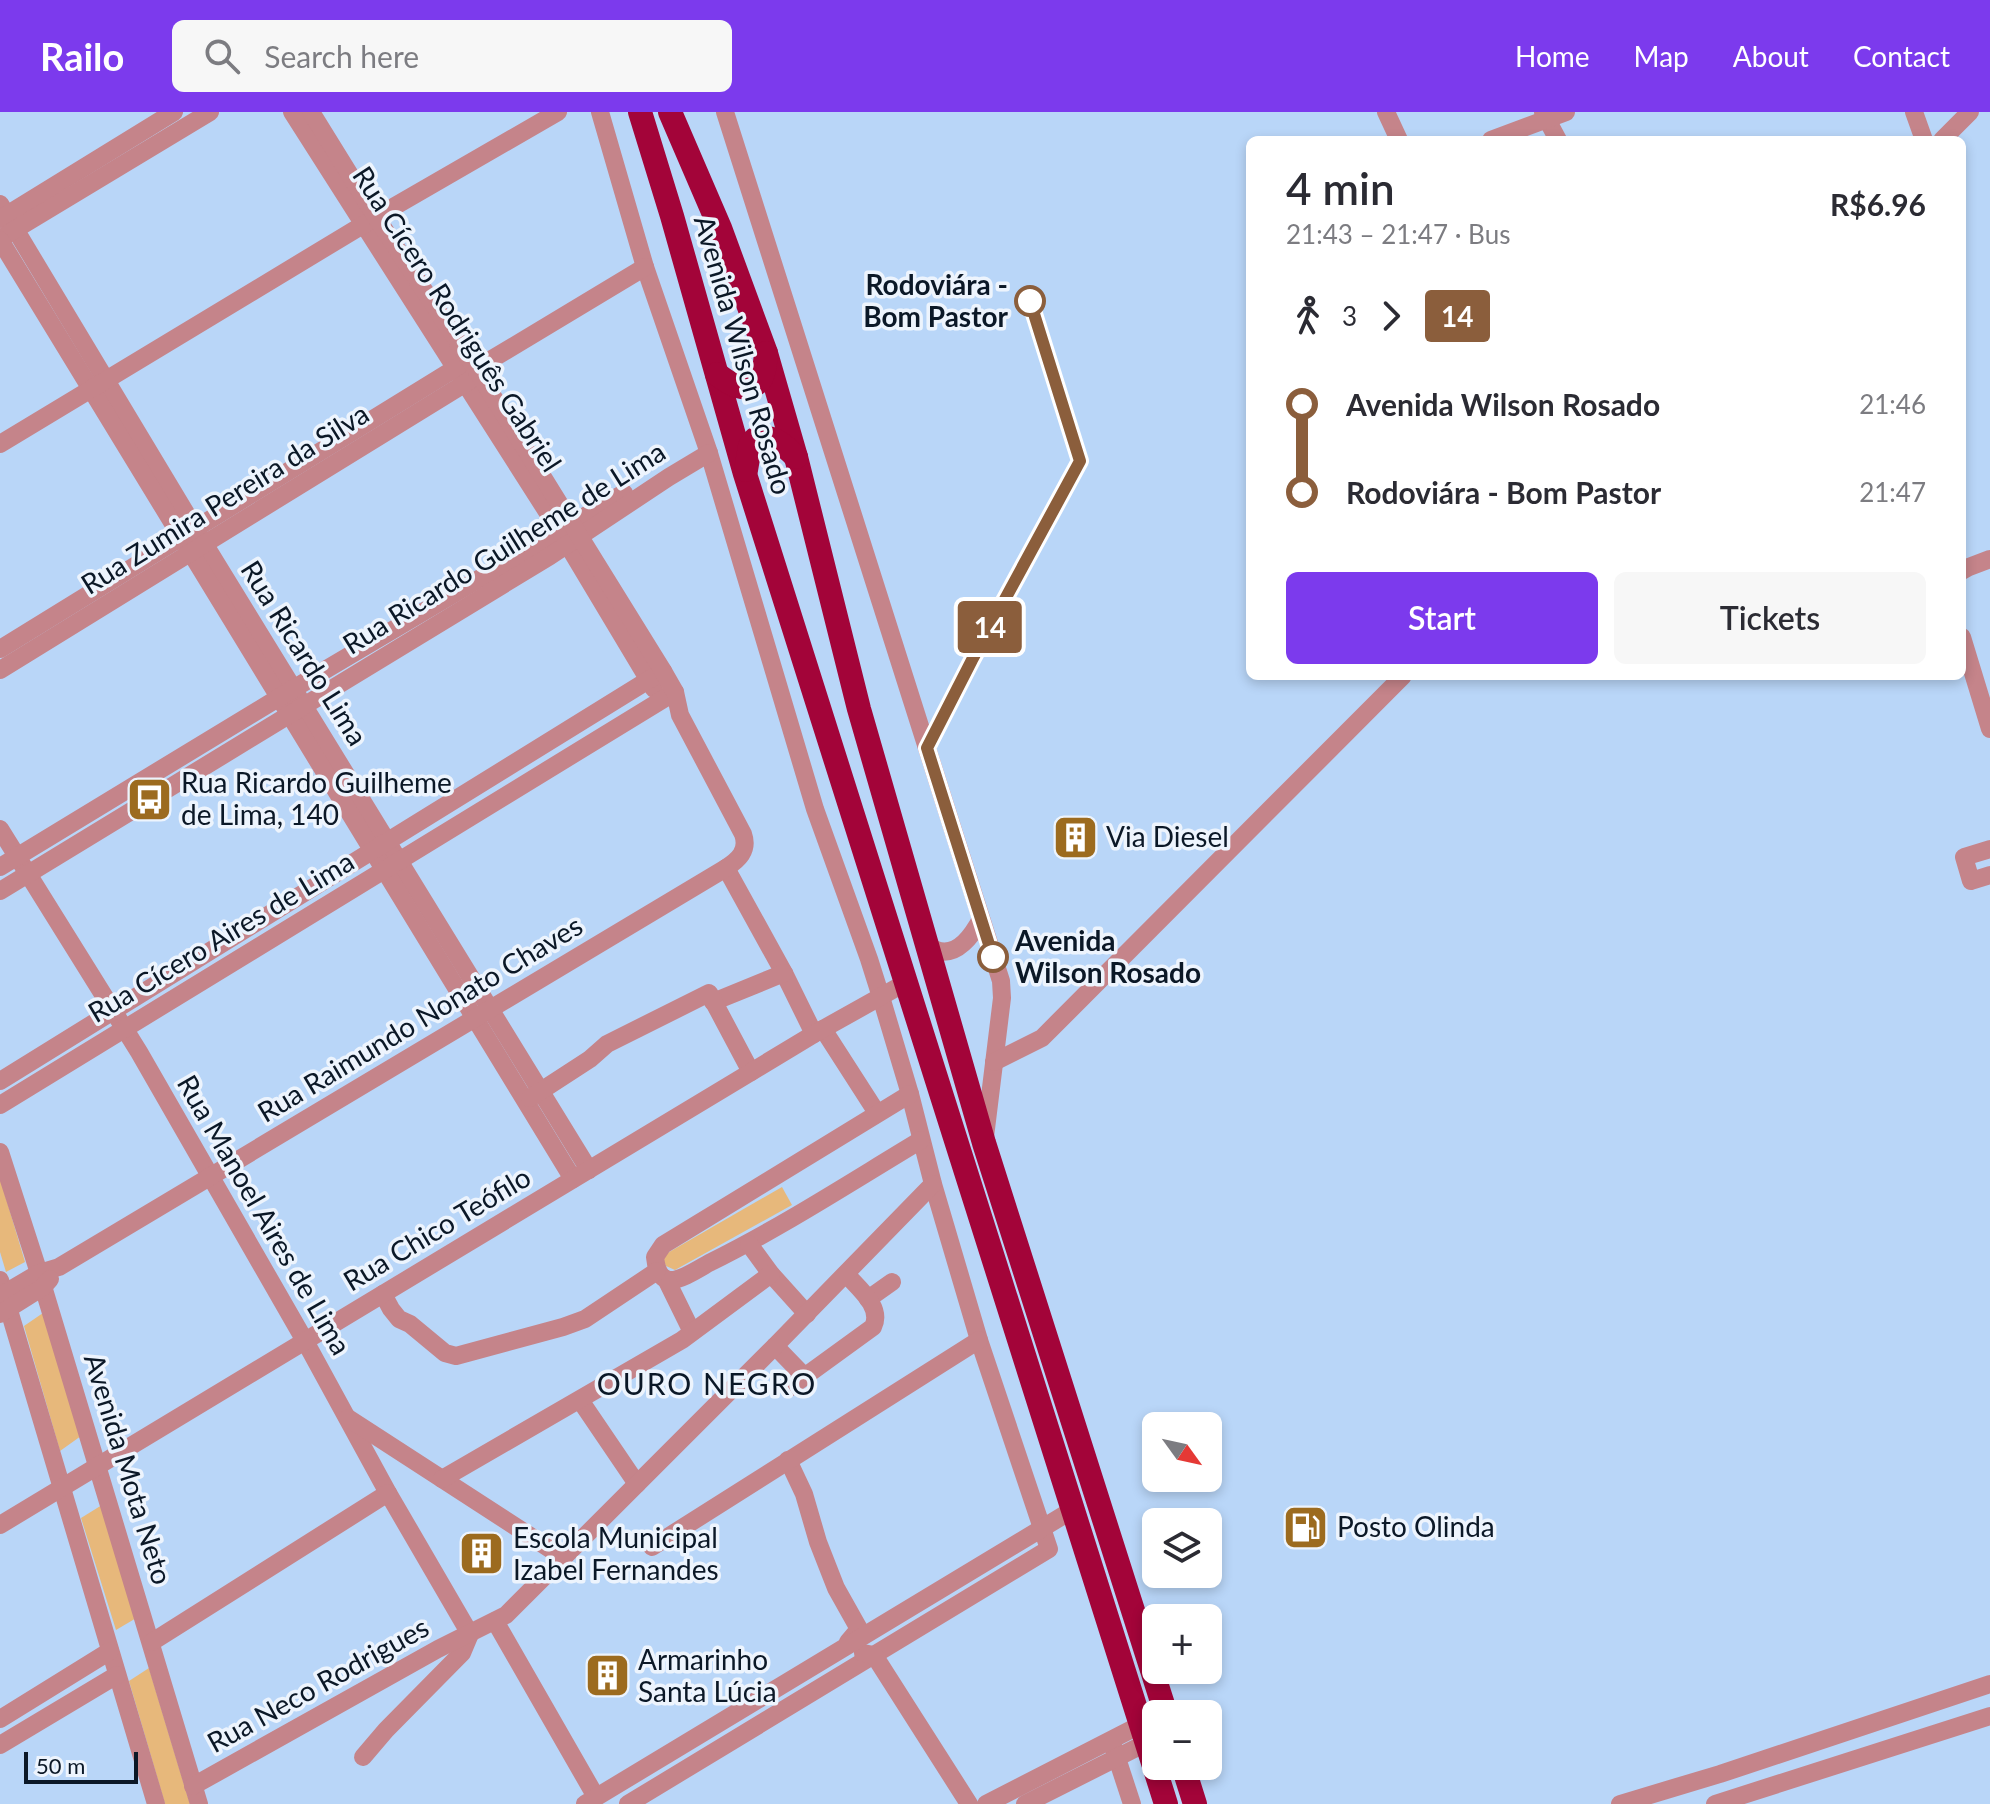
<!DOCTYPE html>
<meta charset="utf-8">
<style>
:root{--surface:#fff;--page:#f7f7f7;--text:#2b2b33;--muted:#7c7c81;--accent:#7c3aed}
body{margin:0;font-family:Lato,sans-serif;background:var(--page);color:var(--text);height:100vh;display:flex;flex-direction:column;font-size:30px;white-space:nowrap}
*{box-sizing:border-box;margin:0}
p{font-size:26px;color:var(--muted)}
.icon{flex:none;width:44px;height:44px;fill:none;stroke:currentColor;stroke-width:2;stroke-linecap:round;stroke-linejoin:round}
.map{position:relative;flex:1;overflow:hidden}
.drawer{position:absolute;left:1246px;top:24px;width:720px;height:544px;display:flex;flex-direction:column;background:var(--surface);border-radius:12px;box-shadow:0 4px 12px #0003}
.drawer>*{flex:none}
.badge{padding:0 16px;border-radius:6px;font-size:28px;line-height:52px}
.needle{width:52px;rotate:123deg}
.buttons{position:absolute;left:1142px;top:1300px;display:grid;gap:16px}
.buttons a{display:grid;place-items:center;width:80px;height:80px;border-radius:12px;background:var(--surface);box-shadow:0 4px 12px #0003;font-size:40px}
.scale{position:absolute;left:24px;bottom:20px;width:114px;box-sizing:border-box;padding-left:8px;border:4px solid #0b1827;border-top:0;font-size:22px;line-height:28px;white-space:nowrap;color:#0b1827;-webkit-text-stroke:6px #edf4fd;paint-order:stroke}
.map>.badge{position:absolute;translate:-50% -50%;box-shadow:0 0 0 4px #fff}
.legs{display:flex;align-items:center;gap:12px;height:88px;padding:0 40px;font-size:26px}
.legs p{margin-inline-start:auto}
.overview{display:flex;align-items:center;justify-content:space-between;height:136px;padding:0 40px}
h1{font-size:44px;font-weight:600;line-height:60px}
.action{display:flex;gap:16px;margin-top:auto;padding:16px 40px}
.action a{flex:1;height:92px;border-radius:12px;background:var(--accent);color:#fff;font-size:32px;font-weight:600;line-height:92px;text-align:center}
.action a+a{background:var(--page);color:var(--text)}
ul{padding:0 40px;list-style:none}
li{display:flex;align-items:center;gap:28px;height:88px;font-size:30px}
li i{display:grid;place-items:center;width:12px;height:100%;margin:0 10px;background:currentColor}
li i::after{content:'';width:20px;height:20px;margin:-10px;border:6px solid;border-radius:50%;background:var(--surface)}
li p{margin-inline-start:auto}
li:first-child i{background:linear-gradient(#0000 50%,currentColor 0)}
li:last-child i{background:linear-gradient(currentColor 50%,#0000 0)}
header{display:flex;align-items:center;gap:48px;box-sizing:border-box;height:112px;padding:0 40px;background:var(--accent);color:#fff}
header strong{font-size:38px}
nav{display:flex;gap:44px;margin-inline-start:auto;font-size:28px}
.search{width:560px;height:72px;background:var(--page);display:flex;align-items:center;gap:20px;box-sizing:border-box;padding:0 28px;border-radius:12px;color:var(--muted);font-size:30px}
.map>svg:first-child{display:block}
.green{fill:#e7b87b}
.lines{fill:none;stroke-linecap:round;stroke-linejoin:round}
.minor{stroke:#c5848a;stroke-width:18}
.highway{stroke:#a30439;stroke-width:24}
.line-1-casing{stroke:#fff;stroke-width:18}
.line-1{stroke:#8b5e3c;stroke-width:12}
.stop-1-dot{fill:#fff;stroke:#8b5e3c;stroke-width:4}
.labels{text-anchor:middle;stroke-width:7;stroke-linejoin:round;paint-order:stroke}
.stop-label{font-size:28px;font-weight:bold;fill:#0b1827;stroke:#edf4fd;text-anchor:end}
.street-label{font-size:28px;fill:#0b1827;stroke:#edf4fd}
.poi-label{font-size:28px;fill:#0b1827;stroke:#edf4fd;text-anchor:start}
.neighbourhood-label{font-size:30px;letter-spacing:2px;fill:#0b1827;stroke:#edf4fd}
</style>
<header>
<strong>Railo</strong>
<div class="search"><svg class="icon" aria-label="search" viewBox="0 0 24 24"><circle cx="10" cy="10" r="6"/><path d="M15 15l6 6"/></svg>Search here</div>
<nav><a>Home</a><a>Map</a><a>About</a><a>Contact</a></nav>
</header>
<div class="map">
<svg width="1990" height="1692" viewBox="0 0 1990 1692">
<rect width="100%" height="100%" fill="#b9d6f8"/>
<g class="green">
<polygon points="0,1066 25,1150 6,1160 0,1140"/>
<polygon points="782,1075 792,1093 675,1158 666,1154 663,1147 664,1143"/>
<polygon points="43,1201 81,1324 60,1339 24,1214"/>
<polygon points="102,1393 138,1505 116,1518 81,1406"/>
<polygon points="149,1556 190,1692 165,1692 129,1569"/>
</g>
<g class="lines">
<g class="minor">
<polyline points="292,0 560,420 654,577"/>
<polyline points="600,0 645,155 709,341 815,697 869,847 881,885 910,982 933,1072 979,1228 1049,1437 628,1692"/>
<polyline points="725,0 1001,869 1002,886 985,1025"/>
<polyline points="1386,0 1399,28"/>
<polyline points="1543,0 1558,28"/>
<polyline points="1914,0 1924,28"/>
<polyline points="1491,28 1566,0"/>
<polyline points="1942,28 1970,0"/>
<polyline points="0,92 205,433 589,1058"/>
<polyline points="0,107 174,0"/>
<polyline points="6,123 210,0"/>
<polyline points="0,128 573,1067"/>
<polyline points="0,332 376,105 558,0"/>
<polyline points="1962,459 1969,455 1990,447"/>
<polyline points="1962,525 1990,617"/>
<polyline points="0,537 464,251"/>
<polyline points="0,558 464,272 479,262 492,247 645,155"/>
<polyline points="0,717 139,940 305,1229 388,1381 470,1522"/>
<polyline points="1990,737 1964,745 1971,769 1990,763"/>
<polyline points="0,755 293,577 624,381"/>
<polyline points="726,756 784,861 814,922"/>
<polyline points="0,779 550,444 669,365 709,341"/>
<path d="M925,831c4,2 7,5 11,7 21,8 37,-16 45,-31"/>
<polyline points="713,890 784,861"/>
<polyline points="823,917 877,1001"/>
<polyline points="994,950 1042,926 1403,564"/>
<polyline points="0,969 663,559"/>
<path d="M910,982l-247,151 -8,12c1,9 3,22 15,23 10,1 30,-12 39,-17 73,-36 142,-81 212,-123"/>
<polyline points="530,986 590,947 607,932 709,881 751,960"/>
<polyline points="0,993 675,580"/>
<polyline points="0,1040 39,1161 199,1692"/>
<polyline points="749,1132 771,1162 807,1202"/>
<polyline points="666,1167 692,1220"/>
<polyline points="0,1168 156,1692"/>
<polyline points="383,1182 391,1197 399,1207 410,1212 445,1241 456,1244 563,1215 585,1207 657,1159"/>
<path d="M0,1184l39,-23 20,-6 667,-399c12,-8 23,-17 17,-34l-63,-119 -5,-23 -12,-21 -184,-297 -103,-157 -65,-105"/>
<polyline points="868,1187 892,1170"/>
<polyline points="0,1202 43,1175 50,1167"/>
<polyline points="775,1234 804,1264"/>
<path d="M789,1276l84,-61c10,-20 -15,-39 -27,-53"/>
<polyline points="580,1288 637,1372"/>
<polyline points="348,1306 564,1446"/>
<polyline points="788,1348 804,1382 818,1430 836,1476 859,1517 848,1530"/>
<polyline points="442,1367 682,1228 771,1162"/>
<polyline points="0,1413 814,922 905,871"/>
<polyline points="652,1435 979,1228"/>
<polyline points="495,1509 596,1685"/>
<polyline points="152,1530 388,1381"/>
<polyline points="863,1541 874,1543 969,1692"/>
<polyline points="0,1607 110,1539"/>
<polyline points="0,1633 117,1563"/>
<polyline points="1113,1634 1132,1692"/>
<polyline points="363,1645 386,1618 462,1541 470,1522"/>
<polyline points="193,1674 438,1537 506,1503 775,1234 933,1072"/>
<polyline points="585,1692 1074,1397"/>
<polyline points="986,1692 1140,1613"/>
<polyline points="1025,1692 1146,1631"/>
<polyline points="1620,1692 1720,1662 1990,1572"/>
<polyline points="1715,1692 1990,1604"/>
</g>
<g class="highway">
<polyline points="640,0 672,104 745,362 1166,1692"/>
<polyline points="670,0 720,116 766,241 796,345 859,597 984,1031 1166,1602"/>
<path d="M717,262c11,9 31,22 43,6 5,-7 5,-19 6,-27"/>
<path d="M746,358l4,-24 5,-7c18,-5 29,6 41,18"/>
<polyline points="1183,1654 1195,1692"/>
</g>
</g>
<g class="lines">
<defs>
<polyline id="line-1" points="993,845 927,636 972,548 1080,349 1030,189"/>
</defs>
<use href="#line-1" class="line-1-casing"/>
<use href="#line-1" class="line-1"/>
</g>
<defs>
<symbol id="bus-square" viewBox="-11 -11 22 22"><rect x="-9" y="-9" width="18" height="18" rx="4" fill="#9c6b1f" stroke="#edf4fd"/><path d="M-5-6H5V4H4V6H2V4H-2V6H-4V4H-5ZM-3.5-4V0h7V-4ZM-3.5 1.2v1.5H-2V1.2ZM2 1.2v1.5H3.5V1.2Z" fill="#fff"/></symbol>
<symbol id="building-square" viewBox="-11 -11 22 22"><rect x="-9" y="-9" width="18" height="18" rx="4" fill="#9c6b1f" stroke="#edf4fd"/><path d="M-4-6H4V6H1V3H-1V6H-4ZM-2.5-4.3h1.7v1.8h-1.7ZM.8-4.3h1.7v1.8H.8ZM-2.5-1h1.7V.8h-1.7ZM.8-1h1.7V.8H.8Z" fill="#fff"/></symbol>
<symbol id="fuel-square" viewBox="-11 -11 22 22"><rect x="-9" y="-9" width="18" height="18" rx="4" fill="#9c6b1f" stroke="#edf4fd"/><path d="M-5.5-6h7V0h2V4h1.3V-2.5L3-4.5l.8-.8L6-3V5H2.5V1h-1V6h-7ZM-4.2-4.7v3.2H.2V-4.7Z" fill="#fff"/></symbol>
</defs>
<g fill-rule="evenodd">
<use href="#bus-square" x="124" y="662" width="51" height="51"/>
<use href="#building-square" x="1050" y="700" width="51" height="51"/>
<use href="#fuel-square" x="1280" y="1390" width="51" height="51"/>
<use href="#building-square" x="456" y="1416" width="51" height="51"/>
<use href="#building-square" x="582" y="1538" width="51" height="51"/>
</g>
<g class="stop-1-dot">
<circle cx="1030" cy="189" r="14"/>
<circle cx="993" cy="845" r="14"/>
</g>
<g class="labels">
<g class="stop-label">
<text x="1008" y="183">Rodoviára -<tspan x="1008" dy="32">Bom Pastor</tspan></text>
<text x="1015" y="839" text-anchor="start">Avenida<tspan x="1015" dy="32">Wilson Rosado</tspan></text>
</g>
<g class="street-label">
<text transform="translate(457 207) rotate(57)" y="10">Rua Cícero Rodriguês Gabriel</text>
<text transform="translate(743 243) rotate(74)" y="10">Avenida Wilson Rosado</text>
<text transform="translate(225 387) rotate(-32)" y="10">Rua Zumira Pereira da Silva</text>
<text transform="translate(504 436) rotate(-32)" y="10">Rua Ricardo Guilheme de Lima</text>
<text transform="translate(304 541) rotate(58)" y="10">Rua Ricardo Lima</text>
<text transform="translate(221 825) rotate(-31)" y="10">Rua Cícero Aires de Lima</text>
<text transform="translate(420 907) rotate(-31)" y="10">Rua Raimundo Nonato Chaves</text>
<text transform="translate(264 1103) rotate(60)" y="10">Rua Manoel Aires de Lima</text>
<text transform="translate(437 1117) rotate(-31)" y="10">Rua Chico Teófilo</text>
<text transform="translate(128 1357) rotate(73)" y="10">Avenida Mota Neto</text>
<text transform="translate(318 1573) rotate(-29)" y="10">Rua Neco Rodrigues</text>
</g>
<g class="poi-label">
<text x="181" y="681">Rua Ricardo Guilheme<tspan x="181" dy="32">de Lima, 140</tspan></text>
<text x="1106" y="735">Via Diesel</text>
<text x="1337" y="1425">Posto Olinda</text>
<text x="513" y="1436">Escola Municipal<tspan x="513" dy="32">Izabel Fernandes</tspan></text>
<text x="638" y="1558">Armarinho<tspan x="638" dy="32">Santa Lúcia</tspan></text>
</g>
<g class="neighbourhood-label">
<text x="707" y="1283">OURO NEGRO</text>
</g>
</g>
</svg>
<div class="buttons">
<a><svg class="needle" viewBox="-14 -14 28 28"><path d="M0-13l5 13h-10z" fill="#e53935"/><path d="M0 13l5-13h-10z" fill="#7c7c81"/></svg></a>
<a><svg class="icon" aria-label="layers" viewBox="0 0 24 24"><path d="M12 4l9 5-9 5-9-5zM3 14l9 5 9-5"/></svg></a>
<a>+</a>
<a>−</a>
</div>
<div class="scale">50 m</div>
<b class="badge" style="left:990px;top:515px;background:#8b5e3c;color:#fff">14</b>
<section class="drawer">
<div class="overview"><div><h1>4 min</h1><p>21:43 – 21:47 · Bus</p></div><b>R$6.96</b></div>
<div class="legs"><svg class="icon" aria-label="walk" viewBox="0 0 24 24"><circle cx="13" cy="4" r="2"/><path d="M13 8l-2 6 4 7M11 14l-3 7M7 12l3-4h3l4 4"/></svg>3<svg class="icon" aria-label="forward" viewBox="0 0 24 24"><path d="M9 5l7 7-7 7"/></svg><b class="badge" style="background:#8b5e3c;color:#fff">14</b></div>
<ul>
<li><i style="color:#8b5e3c"></i><b>Avenida Wilson Rosado</b><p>21:46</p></li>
<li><i style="color:#8b5e3c"></i><b>Rodoviára - Bom Pastor</b><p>21:47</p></li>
</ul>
<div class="action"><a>Start</a><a>Tickets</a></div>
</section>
</div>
